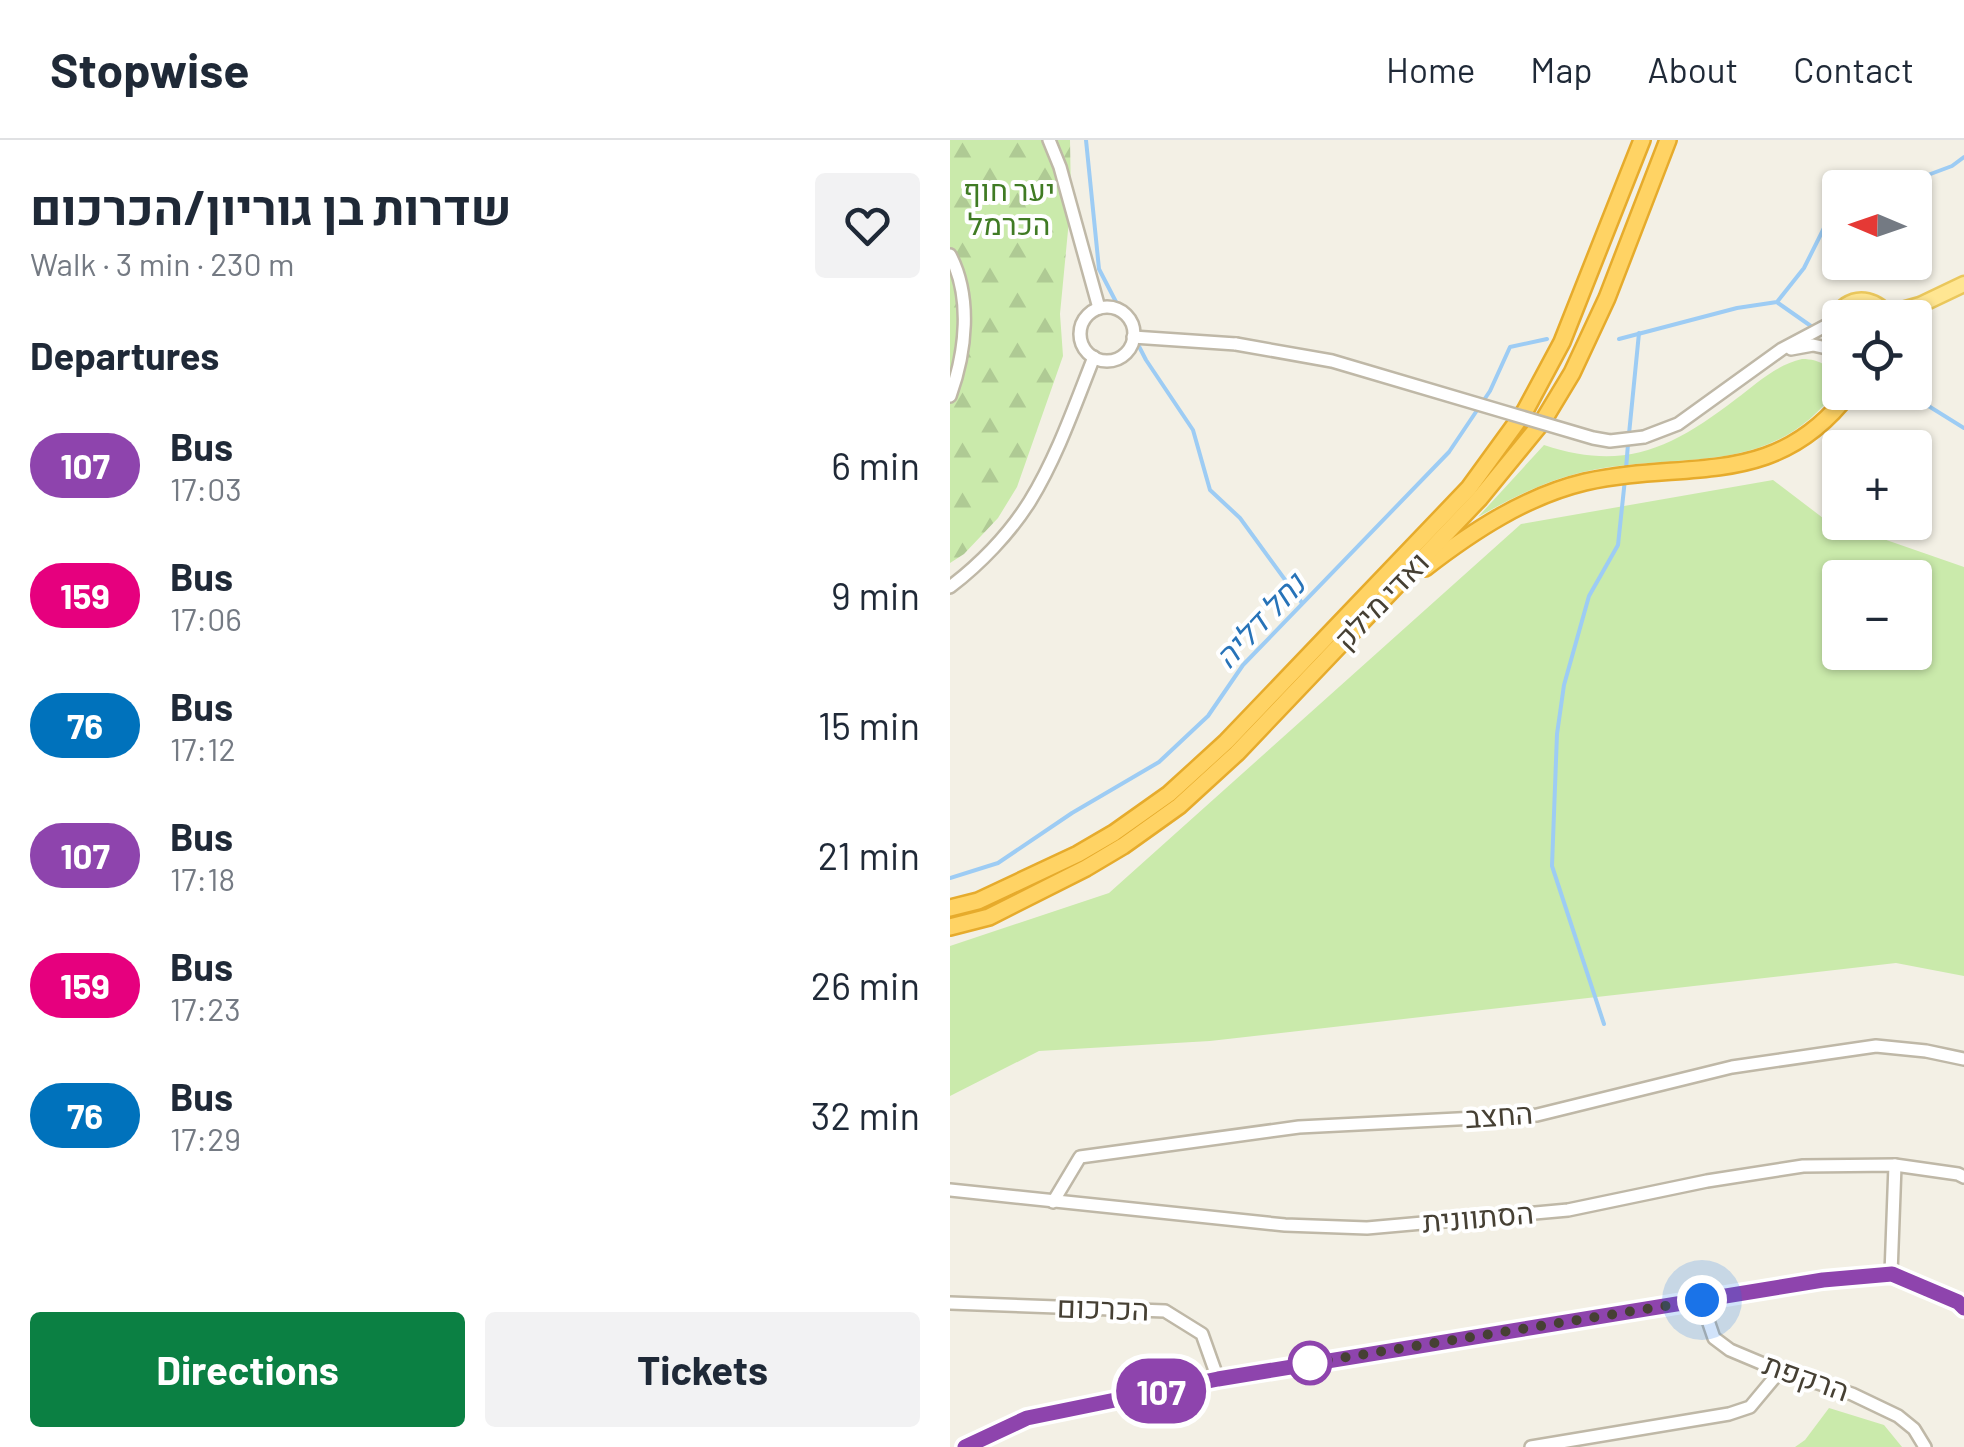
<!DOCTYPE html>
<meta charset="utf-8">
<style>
:root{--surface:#fff;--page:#f2f2f3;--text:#1f2937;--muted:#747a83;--line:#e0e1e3;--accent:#0b8043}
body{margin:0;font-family:Barlow,Heebo,sans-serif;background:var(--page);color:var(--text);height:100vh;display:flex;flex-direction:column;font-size:38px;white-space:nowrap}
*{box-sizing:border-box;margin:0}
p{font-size:32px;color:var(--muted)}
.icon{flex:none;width:55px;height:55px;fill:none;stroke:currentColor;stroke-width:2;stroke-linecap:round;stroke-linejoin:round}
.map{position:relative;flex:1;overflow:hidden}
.details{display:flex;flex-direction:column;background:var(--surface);width:950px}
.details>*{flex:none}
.badge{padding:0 20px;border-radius:32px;font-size:35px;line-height:65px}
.needle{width:65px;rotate:272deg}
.buttons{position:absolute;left:872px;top:30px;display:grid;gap:20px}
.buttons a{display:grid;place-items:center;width:110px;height:110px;border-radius:10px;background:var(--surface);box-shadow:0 2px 8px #0004;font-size:50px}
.you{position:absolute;width:50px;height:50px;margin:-25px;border:8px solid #fff;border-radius:50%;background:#1a73e8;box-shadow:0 0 0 15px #1a73e833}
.map>.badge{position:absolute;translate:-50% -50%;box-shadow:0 0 0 5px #fff}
h2{padding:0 30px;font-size:38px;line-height:90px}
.round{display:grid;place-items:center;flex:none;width:105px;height:105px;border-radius:10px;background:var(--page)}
.head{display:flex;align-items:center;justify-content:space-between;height:170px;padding:0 30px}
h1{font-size:48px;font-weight:700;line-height:75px}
.primary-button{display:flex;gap:20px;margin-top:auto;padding:20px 30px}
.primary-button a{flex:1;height:115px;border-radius:10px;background:var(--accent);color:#fff;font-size:40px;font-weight:700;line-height:115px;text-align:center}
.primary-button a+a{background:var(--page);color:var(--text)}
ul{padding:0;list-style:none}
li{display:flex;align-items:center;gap:30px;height:130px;padding:0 30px}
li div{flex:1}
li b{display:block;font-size:38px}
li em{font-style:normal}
li .badge{min-width:110px;font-weight:700;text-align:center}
header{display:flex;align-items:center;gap:60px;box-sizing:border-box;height:140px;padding:0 50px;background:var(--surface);border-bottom:2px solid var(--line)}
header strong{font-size:48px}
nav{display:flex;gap:55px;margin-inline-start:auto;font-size:35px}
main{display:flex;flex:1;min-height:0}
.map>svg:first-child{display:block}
.green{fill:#caeaab;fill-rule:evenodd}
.forest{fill:url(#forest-firs)}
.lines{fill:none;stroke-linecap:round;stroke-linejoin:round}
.stream{stroke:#9dccf4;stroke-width:4}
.minor-casing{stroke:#bfb8a7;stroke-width:16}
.major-casing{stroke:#eac75c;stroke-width:19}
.highway-casing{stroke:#e6ab2c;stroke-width:20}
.minor{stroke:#fff;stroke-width:11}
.major{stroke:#ffe692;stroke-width:14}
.highway{stroke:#ffd364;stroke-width:15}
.minor-bridge-casing{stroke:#bfb8a7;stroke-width:16;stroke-linecap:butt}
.minor-bridge{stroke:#fff;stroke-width:11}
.line-casing{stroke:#fff;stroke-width:22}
.line{stroke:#8e44ad;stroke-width:15}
.walk{stroke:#464034;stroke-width:10;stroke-dasharray:0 18}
.stop-dot{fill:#fff;stroke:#8e44ad;stroke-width:5}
.labels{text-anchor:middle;stroke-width:8;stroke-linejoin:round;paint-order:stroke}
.park-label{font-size:30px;fill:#407b24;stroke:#fff}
.street-label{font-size:30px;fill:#464034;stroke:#fff}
.water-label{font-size:32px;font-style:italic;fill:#2773b8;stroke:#fff}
</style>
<header>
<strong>Stopwise</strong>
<nav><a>Home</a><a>Map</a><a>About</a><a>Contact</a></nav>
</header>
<main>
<section class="details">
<div class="head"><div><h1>שדרות בן גוריון/הכרכום</h1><p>Walk · 3 min · 230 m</p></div><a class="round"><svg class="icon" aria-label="heart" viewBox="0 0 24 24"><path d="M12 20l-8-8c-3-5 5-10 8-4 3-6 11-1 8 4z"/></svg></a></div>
<h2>Departures</h2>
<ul>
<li><span class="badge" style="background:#8e44ad;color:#fff">107</span><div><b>Bus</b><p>17:03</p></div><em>6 min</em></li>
<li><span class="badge" style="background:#e6007e;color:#fff">159</span><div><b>Bus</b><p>17:06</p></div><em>9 min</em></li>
<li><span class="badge" style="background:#0072bc;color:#fff">76</span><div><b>Bus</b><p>17:12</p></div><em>15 min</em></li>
<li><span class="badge" style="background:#8e44ad;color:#fff">107</span><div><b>Bus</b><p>17:18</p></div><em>21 min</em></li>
<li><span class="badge" style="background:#e6007e;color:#fff">159</span><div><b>Bus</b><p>17:23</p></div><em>26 min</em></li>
<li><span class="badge" style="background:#0072bc;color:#fff">76</span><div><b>Bus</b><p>17:29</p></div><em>32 min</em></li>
</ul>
<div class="primary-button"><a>Directions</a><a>Tickets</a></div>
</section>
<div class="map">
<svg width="1014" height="1307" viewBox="0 0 1014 1307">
<defs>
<pattern id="forest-firs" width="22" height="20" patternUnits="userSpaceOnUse" patternTransform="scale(2.5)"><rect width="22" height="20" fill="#caeaab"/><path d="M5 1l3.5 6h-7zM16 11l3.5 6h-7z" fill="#afca94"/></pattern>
</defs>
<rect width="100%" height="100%" fill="#f3f0e5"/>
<g class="green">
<path d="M852,219c19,0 30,8 38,26 -67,96 -159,65 -257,87 -38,9 -71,26 -105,45l66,-72c81,27 128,3 192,-46 21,-16 40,-34 66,-40z"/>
<path d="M823,340l50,38 141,49v409l-68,-13 -686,78 -171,10 -89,45v-150l159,-53 412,-369zM890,438h75v74h-75z"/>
<polygon points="879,1268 934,1285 952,1307 845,1307 855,1300"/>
</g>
<polygon class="forest" points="0,0 120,0 121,59 110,174 113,216 67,347 48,378 14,414 0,423"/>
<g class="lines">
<g class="stream">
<polyline points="136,0 149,129 196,220 243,290 260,350 290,378 352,463"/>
<polyline points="943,48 1002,26 1014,17"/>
<polyline points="828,163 878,198"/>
<polyline points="669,199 787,168 827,162 854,128 886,64 890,63"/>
<polyline points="956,252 1014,288"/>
<polyline points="679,294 689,193"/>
<polyline points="676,329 678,304"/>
<polyline points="0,738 48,723 122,673 209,622 258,576 293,525 499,312 540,251 560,207 597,199"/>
<polyline points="654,884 602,726 607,594 614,545 639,456 668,405 675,339"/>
</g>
<defs>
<g id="minor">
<polyline points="99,0 110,27 149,168"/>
<path d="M0,115c22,42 16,97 0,141"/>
<circle cx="157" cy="194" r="27"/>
<polyline points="183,197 286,204"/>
<polyline points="841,209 863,205 890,211"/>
<polyline points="694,297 728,284 832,209 883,182"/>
<path d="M0,447c30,-23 60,-54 80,-86 27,-44 45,-96 64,-144"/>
<polyline points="945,1025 1008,1034 1014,1037"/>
<polyline points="0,1050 335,1085 417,1088 618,1070 757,1041 853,1026 945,1025 941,1134"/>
<polyline points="103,1062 130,1017 349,987 587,975 782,927 926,906 976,911 1014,919"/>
<polyline points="751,1160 764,1198 780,1210 830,1231 902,1254 948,1276 964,1289 975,1307"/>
<polyline points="0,1163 215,1171 252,1194 268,1239"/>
<polyline points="15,1307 77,1278 268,1239 873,1140 941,1134 1007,1162 1014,1168"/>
<polyline points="581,1307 779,1274 800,1267 830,1231"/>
</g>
<g id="major">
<polyline points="938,174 970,165 1014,144"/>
<path d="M890,211c-24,-39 24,-72 50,-33"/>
</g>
<g id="highway">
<path d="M475,428c48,-37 101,-72 160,-86 103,-23 190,9 265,-90"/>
<polyline points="0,768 28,761 128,714 164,693 219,654 276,602 519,348 575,271 612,202 692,0"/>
<polyline points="0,787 39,777 136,728 173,706 229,666 287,613 530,358 593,281 622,233 657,158 718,0"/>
</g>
</defs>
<use href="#minor" class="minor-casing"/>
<use href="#major" class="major-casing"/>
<use href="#highway" class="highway-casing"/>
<use href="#minor" class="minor"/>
<use href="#major" class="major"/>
<use href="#highway" class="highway"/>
<defs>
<polyline id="minor-bridge" points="286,204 382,221 643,298 660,301 694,297"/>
</defs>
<use href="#minor-bridge" class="minor-bridge-casing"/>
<use href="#minor-bridge" class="minor-bridge"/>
</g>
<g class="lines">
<defs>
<polyline id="line" points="15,1307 77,1278 268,1239 873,1140 942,1134 1008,1162 1014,1168"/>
</defs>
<use href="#line" class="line-casing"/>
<use href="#line" class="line"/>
<polyline class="walk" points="360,1223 752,1160"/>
</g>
<circle class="stop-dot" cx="360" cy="1223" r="20"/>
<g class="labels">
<g class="park-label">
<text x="59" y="61">יער חוף<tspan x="59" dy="34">הכרמל</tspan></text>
</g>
<g class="street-label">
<text transform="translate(432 461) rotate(-46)" y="10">ואדי מילק</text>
<text transform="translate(549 976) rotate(-4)" y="10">החצב</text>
<text transform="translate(528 1078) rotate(-5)" y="10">הסתוונית</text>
<text transform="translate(153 1169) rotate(2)" y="10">הכרכום</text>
<text transform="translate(856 1238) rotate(19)" y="10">הרקפת</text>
</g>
<g class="water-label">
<text transform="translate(310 481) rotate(-47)" y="11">נחל דליה</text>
</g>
</g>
</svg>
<div class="buttons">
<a><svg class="needle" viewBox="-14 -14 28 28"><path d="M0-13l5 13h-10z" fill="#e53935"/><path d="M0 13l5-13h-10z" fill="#747a83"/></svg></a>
<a><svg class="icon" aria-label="locate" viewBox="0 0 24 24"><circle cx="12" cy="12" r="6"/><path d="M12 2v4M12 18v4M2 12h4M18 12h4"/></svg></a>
<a>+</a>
<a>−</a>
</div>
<div class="you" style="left:752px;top:1160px"></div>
<b class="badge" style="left:211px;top:1251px;background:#8e44ad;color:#fff">107</b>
</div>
</main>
